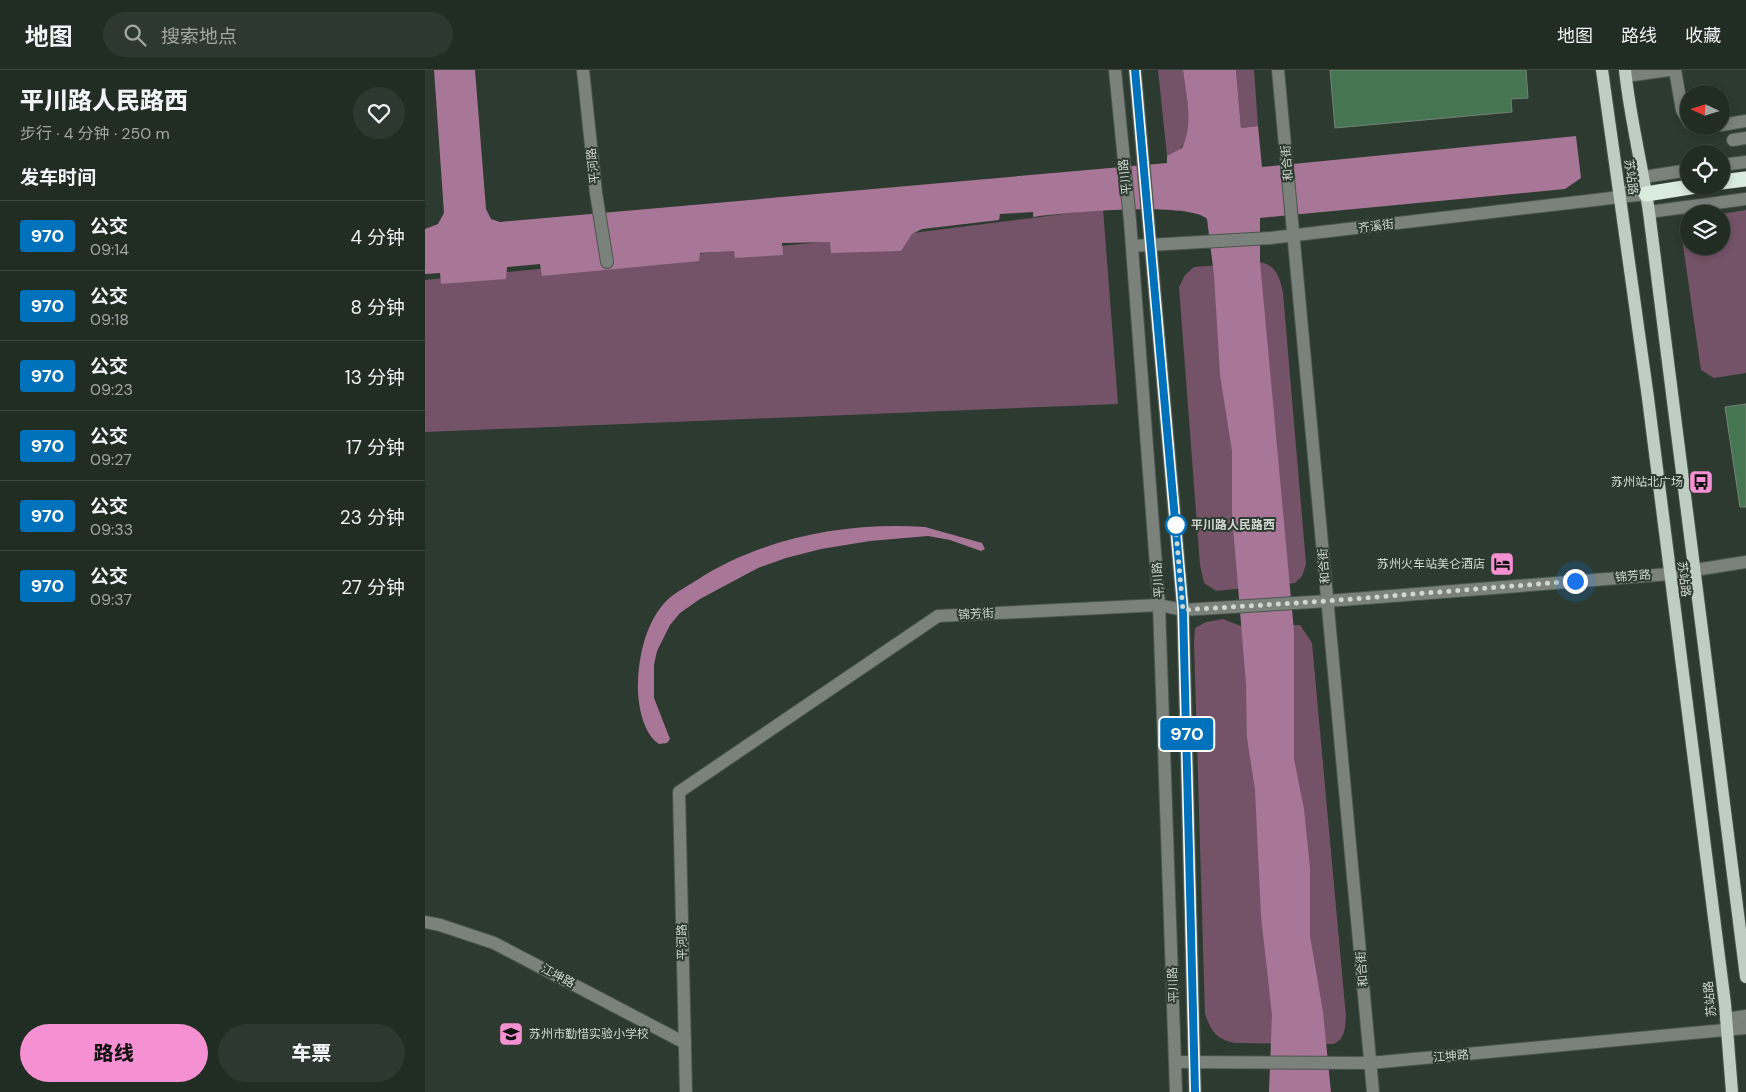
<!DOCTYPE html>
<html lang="zh">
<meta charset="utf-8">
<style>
:root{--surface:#212c23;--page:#2d3830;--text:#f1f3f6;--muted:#a2a7a6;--line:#3e4841;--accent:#f591d2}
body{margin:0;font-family:"DM Sans","Noto Sans SC",sans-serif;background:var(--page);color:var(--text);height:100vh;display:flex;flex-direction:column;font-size:19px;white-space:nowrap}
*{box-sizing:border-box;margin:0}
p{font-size:16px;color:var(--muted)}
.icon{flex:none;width:28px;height:28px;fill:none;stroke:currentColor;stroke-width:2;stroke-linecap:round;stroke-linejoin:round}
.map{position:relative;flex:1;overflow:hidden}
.side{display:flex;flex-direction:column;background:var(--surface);width:425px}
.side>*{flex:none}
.badge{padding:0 10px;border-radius:4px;font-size:18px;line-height:32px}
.needle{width:32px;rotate:274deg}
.fabs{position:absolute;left:1255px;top:15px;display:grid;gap:10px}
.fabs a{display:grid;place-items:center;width:50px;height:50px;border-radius:50%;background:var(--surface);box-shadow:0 2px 8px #0003,0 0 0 1px var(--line);font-size:25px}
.you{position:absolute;width:25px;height:25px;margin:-12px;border:4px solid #fff;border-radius:50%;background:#1a73e8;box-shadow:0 0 0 8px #1a73e833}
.map>.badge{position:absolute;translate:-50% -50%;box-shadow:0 0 0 2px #fff}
h2{padding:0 20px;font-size:19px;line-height:45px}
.round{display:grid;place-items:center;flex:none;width:52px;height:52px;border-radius:26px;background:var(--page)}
.head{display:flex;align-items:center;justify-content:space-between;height:85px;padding:0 20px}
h1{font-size:24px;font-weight:800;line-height:38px}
.cta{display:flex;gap:10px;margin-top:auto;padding:10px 20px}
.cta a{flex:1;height:58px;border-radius:30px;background:var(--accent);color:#111;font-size:20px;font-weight:800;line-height:58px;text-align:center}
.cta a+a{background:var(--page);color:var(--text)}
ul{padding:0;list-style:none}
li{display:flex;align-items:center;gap:15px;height:70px;padding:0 20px;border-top:1px solid var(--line)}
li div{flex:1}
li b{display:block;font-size:19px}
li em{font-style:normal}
li .badge{min-width:55px;font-weight:700;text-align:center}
header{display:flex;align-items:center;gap:30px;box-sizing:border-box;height:70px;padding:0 25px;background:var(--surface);border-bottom:1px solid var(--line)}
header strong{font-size:24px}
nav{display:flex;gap:28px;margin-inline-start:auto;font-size:18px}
.search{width:350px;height:45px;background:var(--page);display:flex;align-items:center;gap:12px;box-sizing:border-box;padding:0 18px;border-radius:28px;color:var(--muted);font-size:19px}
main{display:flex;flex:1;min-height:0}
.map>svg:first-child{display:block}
.green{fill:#745368}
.water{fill:#a87696}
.building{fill:#467552;stroke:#748377}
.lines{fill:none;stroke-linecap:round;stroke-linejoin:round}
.minor-casing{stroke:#4a564c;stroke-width:14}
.major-casing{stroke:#4a564c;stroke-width:14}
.highway-casing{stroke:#4a564c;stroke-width:16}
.minor{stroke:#7b827c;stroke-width:12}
.major{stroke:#bfcec2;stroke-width:12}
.highway{stroke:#daecde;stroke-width:15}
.line-casing{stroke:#fff;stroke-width:11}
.line{stroke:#0072bc;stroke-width:8}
.walk{stroke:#d0d8d1;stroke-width:5;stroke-dasharray:0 9}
.stop-dot{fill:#fff;stroke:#0072bc;stroke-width:2.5}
.labels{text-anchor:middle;stroke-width:4;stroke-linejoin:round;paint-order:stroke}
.street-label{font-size:12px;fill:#d0d8d1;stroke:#2c3a2f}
.poi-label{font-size:12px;fill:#d0d8d1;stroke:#2c3a2f;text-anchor:end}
.stop-label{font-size:12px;font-weight:bold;fill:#d0d8d1;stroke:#2c3a2f;text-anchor:start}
</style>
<header>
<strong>地图</strong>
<div class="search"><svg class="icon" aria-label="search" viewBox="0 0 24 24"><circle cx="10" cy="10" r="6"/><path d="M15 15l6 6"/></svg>搜索地点</div>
<nav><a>地图</a><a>路线</a><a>收藏</a></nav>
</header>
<main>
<section class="side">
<div class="head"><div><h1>平川路人民路西</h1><p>步行 · 4 分钟 · 250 m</p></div><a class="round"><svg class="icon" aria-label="heart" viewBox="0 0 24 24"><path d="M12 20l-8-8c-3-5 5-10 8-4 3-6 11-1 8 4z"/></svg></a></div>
<h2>发车时间</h2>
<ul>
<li><span class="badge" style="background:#0072bc;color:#fff">970</span><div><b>公交</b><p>09:14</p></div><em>4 分钟</em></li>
<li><span class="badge" style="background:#0072bc;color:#fff">970</span><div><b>公交</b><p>09:18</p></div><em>8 分钟</em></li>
<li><span class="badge" style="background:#0072bc;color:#fff">970</span><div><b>公交</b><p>09:23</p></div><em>13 分钟</em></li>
<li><span class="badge" style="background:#0072bc;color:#fff">970</span><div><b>公交</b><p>09:27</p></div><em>17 分钟</em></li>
<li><span class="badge" style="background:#0072bc;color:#fff">970</span><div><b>公交</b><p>09:33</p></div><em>23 分钟</em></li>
<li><span class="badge" style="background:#0072bc;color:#fff">970</span><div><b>公交</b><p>09:37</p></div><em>27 分钟</em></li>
</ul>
<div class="cta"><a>路线</a><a>车票</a></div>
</section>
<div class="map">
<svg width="1321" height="1022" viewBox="0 0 1321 1022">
<rect width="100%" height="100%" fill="#2c3a2f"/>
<g class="green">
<path d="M733,0h25c3,24 18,79 -16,86z"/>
<polygon points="811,0 829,0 833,56 816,58"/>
<polygon points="678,139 693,334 0,362 0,210 480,164"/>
<polygon points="1321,140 1321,303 1289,308 1276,300 1257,168 1258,160 1264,152 1264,176 1296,176 1296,144"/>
<path d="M835,192c16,3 20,16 23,31l23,271 -4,12 -7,7 -79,8 -12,-8 -4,-18 -21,-278 6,-12 9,-8z"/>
<path d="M798,549l18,7 59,-1 12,18 34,374c-1,11 -1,23 -13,27l-98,-1c-19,-4 -24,-12 -30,-29l-11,-372 1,-14 11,-6z"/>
</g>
<g class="water">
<path d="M9,0h41l11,139 5,10 9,3 667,-59v-7l15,-8c12,-24 4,-53 1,-78h53l5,58 17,-2 4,41 314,-31 5,42 -16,11 -305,29v44l34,369v128l10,50 6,59v68l13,76 8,80h-62l3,-77 -11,-99 -6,-126 -8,-52 -1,-54 -14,-170v-63l-12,-76 -6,-100 -7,-56c-19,-18 -144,-6 -174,-2v-5l-33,2 -1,6 -77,9 -10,5 -11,17 -70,2 -1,-11 -48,1 1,12 -48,3 -1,-7 -34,2 -1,8 -157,15 -2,-12 -33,3 -1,12 -65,5 -1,-11 -15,1v-45l13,-5 6,-11z"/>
<path d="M500,457l57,16 3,6 -4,2 -31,-11 -22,-4 -58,5 -49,8 -35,9 -28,10 -58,31 -20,14 -10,12 -13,26 -3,14v33l16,41 -3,4 -8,1c-17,-11 -22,-43 -21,-62 1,-26 7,-54 23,-75 9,-12 23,-19 36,-27 66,-43 151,-58 228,-53z"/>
</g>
<g class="building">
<polygon points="905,0 1101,0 1103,28 1086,29 1087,42 910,58"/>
<polygon points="1321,334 1321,437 1315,437 1300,337"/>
</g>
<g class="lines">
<defs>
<g id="minor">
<polyline points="158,0 171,123 182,192"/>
<polyline points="690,0 705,151 734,535 751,1022"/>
<polyline points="710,0 758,540 770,1022"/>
<polyline points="853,0 948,1022"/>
<polyline points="1250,0 1257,40 1264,52"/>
<polyline points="1201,6 1244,0"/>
<polyline points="1296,55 1321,51"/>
<polyline points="1273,56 1285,56"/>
<polyline points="1308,70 1321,68"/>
<polyline points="1296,95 1321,92"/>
<polyline points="1195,128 1219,107 1264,100"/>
<polyline points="1224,142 1321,129"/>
<polyline points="707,176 845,168 1221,124"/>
<polyline points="0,852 15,855 69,873 260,973"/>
<polyline points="1301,949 1321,946"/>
<polyline points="751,992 945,993 1321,958"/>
<polyline points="261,1022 254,722 513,546 734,535 758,540 903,531 1245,504 1321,492"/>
</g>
<g id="major">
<polyline points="1177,0 1223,328 1300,934 1307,1022"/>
<path d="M1200,0c5,48 17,95 24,142l97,765"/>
</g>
<g id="highway">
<polyline points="1296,112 1321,109"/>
<polyline points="1221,124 1271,116"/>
</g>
</defs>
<use href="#minor" class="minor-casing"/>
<use href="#major" class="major-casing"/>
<use href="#highway" class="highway-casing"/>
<use href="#minor" class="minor"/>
<use href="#major" class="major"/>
<use href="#highway" class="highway"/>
</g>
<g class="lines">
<defs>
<polyline id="line" points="710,0 758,540 770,1022"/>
</defs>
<use href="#line" class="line-casing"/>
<use href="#line" class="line"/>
<polyline class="walk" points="751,455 750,451 758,540 902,531 1150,511"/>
</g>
<defs>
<symbol id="bus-square" viewBox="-11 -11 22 22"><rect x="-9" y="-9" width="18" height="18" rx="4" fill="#f591d2" stroke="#2c3a2f"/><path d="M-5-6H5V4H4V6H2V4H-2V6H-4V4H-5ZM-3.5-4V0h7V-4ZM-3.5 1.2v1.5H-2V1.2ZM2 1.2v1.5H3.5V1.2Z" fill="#111"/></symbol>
<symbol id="hotel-square" viewBox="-11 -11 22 22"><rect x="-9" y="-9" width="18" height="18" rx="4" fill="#f591d2" stroke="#2c3a2f"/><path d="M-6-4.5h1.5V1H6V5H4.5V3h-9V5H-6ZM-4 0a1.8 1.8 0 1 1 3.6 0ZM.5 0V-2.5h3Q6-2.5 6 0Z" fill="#111"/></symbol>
<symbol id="school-square" viewBox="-11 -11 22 22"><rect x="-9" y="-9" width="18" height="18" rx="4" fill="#f591d2" stroke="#2c3a2f"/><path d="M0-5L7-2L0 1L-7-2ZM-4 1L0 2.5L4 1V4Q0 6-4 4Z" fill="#111"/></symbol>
</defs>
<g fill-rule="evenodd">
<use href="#bus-square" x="1262" y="398" width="28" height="28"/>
<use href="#hotel-square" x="1063" y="480" width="28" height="28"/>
<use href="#school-square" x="72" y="950" width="28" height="28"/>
</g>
<circle class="stop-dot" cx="751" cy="455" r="10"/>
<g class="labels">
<g class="street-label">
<text transform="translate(862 93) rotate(-95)" y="4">和合街</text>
<text transform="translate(168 96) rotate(-96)" y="4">平河路</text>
<text transform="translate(700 107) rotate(-96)" y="4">平川路</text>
<text transform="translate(1206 107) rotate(82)" y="4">苏站路</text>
<text transform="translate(951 156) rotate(-7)" y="4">齐溪街</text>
<text transform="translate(899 496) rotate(-95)" y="4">和合街</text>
<text transform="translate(1208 506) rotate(-5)" y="4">锦芳路</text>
<text transform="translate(1259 509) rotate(83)" y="4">苏站路</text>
<text transform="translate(733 510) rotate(-94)" y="4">平川路</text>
<text transform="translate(551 544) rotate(-3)" y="4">锦芳街</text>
<text transform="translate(257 872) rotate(-91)" y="4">平河路</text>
<text transform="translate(937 899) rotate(-95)" y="4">和合街</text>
<text transform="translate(133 906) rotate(28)" y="4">江坤路</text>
<text transform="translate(748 915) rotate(-92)" y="4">平川路</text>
<text transform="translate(1285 929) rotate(-96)" y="4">苏站路</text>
<text transform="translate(1026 986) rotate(-5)" y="4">江坤路</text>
</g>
<g class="poi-label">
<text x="1258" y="416">苏州站北广场</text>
<text x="1060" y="498">苏州火车站美仑酒店</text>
<text x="104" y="968" text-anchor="start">苏州市勤惜实验小学校</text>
</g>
<g class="stop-label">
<text x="766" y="459">平川路人民路西</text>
</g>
</g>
</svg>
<div class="fabs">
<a><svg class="needle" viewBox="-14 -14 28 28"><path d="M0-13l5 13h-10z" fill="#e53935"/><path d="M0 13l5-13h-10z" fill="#a2a7a6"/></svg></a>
<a><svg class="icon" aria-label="locate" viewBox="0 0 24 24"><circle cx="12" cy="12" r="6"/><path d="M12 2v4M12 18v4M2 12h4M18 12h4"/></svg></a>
<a><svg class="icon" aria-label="layers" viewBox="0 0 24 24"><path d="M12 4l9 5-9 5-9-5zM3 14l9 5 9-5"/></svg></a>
</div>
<div class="you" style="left:1150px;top:511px"></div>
<b class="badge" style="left:762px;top:664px;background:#0072bc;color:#fff">970</b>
</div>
</main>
